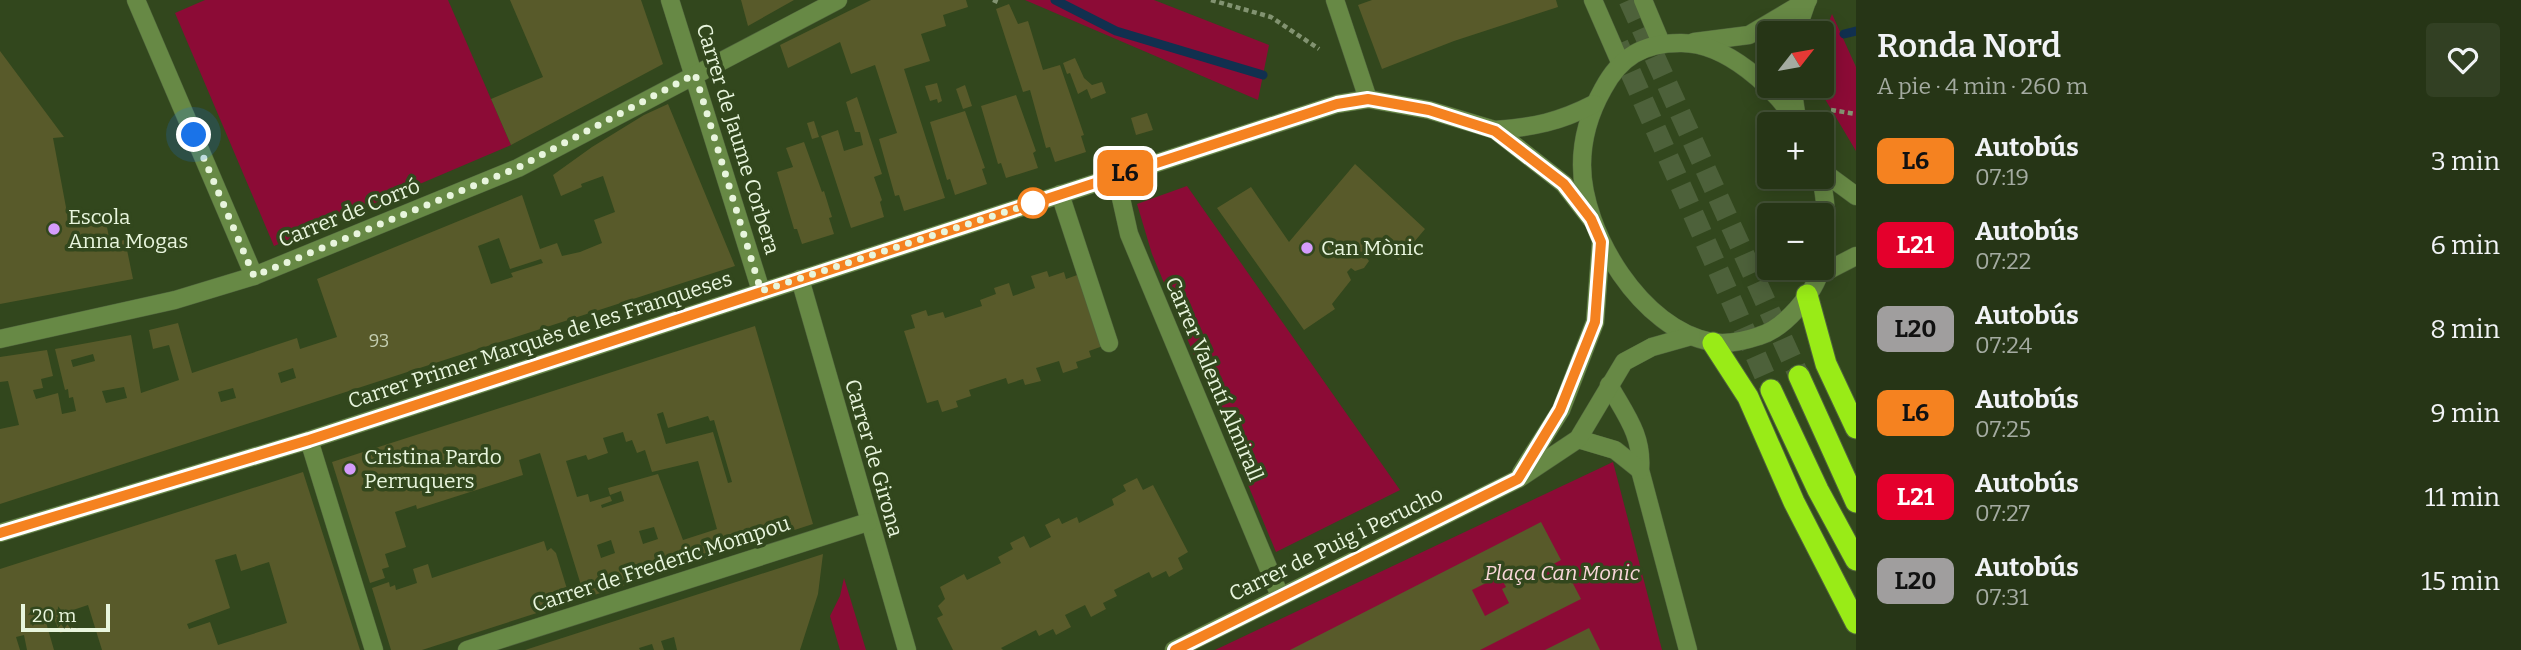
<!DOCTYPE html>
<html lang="es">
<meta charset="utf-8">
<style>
:root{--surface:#263516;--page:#324023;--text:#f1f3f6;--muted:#a4aba1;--line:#425035}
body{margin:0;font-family:Bitter,serif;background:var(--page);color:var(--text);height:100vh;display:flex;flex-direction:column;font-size:26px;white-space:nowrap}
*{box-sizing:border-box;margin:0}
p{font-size:23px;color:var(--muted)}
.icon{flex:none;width:38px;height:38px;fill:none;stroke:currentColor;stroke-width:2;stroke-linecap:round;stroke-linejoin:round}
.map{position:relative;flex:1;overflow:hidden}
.drawer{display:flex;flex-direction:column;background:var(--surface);width:665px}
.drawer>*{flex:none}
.badge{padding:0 14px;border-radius:10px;font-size:24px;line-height:46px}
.needle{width:46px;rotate:59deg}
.buttons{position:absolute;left:1757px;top:21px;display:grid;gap:14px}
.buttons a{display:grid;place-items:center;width:77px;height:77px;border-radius:7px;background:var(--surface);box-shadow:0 4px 18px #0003,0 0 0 2px var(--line);font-size:35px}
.scale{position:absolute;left:21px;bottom:18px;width:89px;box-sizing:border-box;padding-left:7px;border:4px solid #e8f5dd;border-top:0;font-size:19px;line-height:24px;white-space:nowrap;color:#e8f5dd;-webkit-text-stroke:5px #32471d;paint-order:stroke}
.you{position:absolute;width:35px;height:35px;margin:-18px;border:5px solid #fff;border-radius:50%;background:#1a73e8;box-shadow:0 0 0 10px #1a73e833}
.map>.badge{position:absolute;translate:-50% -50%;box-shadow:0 0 0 4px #fff}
.round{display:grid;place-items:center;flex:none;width:74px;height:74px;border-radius:7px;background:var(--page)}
.headline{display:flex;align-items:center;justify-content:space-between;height:119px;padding:0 21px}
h1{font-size:33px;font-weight:600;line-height:52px}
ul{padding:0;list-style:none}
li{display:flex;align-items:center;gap:21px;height:84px;padding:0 21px}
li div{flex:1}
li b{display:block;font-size:26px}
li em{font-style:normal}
li .badge{min-width:77px;font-weight:700;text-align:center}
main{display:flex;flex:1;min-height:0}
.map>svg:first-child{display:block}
.green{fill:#8c0b36}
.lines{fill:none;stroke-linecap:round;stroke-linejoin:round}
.stream{stroke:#11304f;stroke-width:9}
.building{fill:#585a2a;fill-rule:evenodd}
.highway-tunnel{stroke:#4d613a;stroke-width:21;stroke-dasharray:21 10;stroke-linecap:butt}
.minor-casing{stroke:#4f633c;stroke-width:19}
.highway-casing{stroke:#4f633c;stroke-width:23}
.path{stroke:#829371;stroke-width:4.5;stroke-dasharray:5 3.5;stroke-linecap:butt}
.minor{stroke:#678945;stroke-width:18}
.highway{stroke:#99eb17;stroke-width:21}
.line-casing{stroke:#fff;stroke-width:16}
.line{stroke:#f58220;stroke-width:10}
.walk{stroke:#e8f5dd;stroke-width:7;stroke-dasharray:0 12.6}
.stop-dot{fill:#fff;stroke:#f58220;stroke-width:3.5}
.poi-dot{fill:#d49cfb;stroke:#32471d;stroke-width:2.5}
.labels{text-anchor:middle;stroke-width:7;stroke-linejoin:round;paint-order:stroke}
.number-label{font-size:18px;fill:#c4ceb0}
.street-label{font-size:21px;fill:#e8f5dd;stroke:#32471d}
.poi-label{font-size:21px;fill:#e8f5dd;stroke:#32471d;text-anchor:start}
.park-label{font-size:21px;font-style:italic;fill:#fad7da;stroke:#32471d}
</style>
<main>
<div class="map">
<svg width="1856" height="650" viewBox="0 0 1856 650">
<rect width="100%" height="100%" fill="#32471d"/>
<g class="green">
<polygon points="205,0 448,0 511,145 274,246 175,13"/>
<polygon points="1025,0 1154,0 1269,45 1258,100"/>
<polygon points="1832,14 1856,67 1856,151 1822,94 1822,39"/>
<polygon points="1187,186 1400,490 1276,552 1152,254 1137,204"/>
<polygon points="1613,462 1662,650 1215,650"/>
<polygon points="844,578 866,650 840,650 830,616 840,596"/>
</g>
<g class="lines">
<g class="stream">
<polyline points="1055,0 1116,31 1263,75"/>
<polyline points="1844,34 1856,31"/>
</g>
</g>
<g class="building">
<polygon points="510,0 641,0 663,64 511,145 491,99 543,77"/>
<polygon points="741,0 794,0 748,26"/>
<polygon points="871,0 966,0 968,7 943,15 946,26 921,34 930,61 904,69 945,198 904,211 899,195 895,196 879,139 897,133 875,65 851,74 840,42 788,68 780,45"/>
<polygon points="1372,0 1556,0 1558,7 1454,41 1382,69 1358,5"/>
<polygon points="1009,4 1018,24 1028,21 1043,70 1060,65 1084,135 1081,136 1086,152 1055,162 1050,147 1046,148 1030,90 1023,92 996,9"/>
<polygon points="0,51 64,137 53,138 68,218 104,211 110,243 125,240 133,279 0,304"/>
<polygon points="1075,58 1084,78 1092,85 1102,82 1106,93 1091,99 1087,89 1078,94 1070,73 1067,74 1063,63"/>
<polygon points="937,83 942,101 938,103 937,99 930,101 925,86"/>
<polygon points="965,85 972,106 963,109 956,89"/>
<polygon points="1016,95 1036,151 1033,153 1038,168 1006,178 1001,163 998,164 981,106"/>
<polygon points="857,97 882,174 874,177 882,200 880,202 884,217 851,228 821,136 838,130 844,151 863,145 860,132 855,132 846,102"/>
<path d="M668,104l67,162 -735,238v-75l19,-4 -11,-44 -8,1v-25l47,-7 6,26 -12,3 2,9 -10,2 3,9 22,-6 4,21 14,-3 -3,-14 -4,1 -1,-9 -3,1 -10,-41 76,-14 10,58 38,-13 -10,-35 -16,4 -4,-19 29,-7 14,50 105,-35 3,11 37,-12 -20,-58 205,-84 18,54 17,-6 5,13 18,-4 22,-9 -8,-23 21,-8 -12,-36 -22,8 1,3 -21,9 -8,-21 39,-28 52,-32zM499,238l11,31 31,-10 2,4 -32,10 2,4 -22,7 -13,-38zM93,354l2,7 -22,6 -2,-7zM293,368l3,10 -15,5 -3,-10zM124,387l3,11 -21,5 -4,-12zM233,388l3,10 -15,4 -3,-10z"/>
<polygon points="965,111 985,168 982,169 987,184 955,195 950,179 947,180 930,122"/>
<polygon points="1147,113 1153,130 1136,135 1131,118"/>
<polygon points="814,121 819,137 812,139 807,123"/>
<polygon points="804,142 822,192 824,191 832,217 829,218 834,234 802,244 797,229 794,229 777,172 793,167 786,148"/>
<polygon points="1355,164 1425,229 1399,260 1375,241 1364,254 1369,261 1364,268 1355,271 1351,268 1347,272 1351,280 1332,304 1335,309 1304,330 1217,208 1251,187 1289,242"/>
<polygon points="1047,271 1049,277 1064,272 1066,279 1080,274 1103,346 1089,351 1091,357 1076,362 1078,368 1063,373 1059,361 1036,368 1041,381 1025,385 1023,379 1008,384 1006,378 969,390 971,396 956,401 958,407 942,412 938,400 927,403 904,331 915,328 911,315 926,310 928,316 943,312 945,318 982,306 980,300 996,294 994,288 1009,283 1013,296 1035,288 1031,276"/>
<path d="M755,326l58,198 -228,74 -45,-145 -21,7 4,15 -106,34 -1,-4 -21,7 11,35 -21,7 4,13 -7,2 3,9 -15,5 -38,-121zM663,412l5,16 40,-12 2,5 4,-1 18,62 -4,1 -15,-51 -47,12 -9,-30zM623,432l3,10 6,-2 5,13 8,-3 7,22 46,-11 19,68 -34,11 -25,-66 -50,14 2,7 11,-4 3,10 -22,7 -1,-3 11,-4 -2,-5 -20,6 -2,-8 -11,3 -11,-36 20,-6 2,5 20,-7 -5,-15zM654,527l4,12 -15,5 -4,-13zM611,540l4,13 -14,5 -4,-13z"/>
<path d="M303,472l57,178h-258l-14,-45 -21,7 6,17 -13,4 -7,-17 -8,3 9,31h-27l-3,-15 -8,2 4,13h-20v-81zM236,554l5,17 28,-9 18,61 -69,22 -8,-23 -21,7 -2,-5 43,-16 -15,-48z"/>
<polygon points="1137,478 1143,490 1153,485 1188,552 1178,558 1183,569 1169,577 1166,571 1152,578 1149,572 1114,590 1117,596 1103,603 1106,609 1091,617 1085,605 1065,615 1071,627 1056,635 1053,629 1039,636 1036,630 1001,648 1003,650 953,650 937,618 943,615 938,606 945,599 940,587 964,574 967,580 1001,563 998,557 1013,549 1010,543 1024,536 1030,548 1051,537 1045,525 1059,518 1062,524 1077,517 1079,523 1114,505 1112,499 1126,491 1123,485"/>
<path d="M1541,522l20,38 -19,10 6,13 20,-9 13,25 -101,51h-190zM1500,576l6,11 -4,2 7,14 -24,13 -13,-26z"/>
<polygon points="544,541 547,551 551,548 556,553 571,602 422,650 391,650 372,588 389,582 390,587 395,585 396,590 417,583 413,569 428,564 432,578"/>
<polygon points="823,554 818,594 800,650 677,650 674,637 661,641 664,650 654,650 652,644 639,648 640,650 525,650"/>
<polygon points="1589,628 1600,650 1545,650"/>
</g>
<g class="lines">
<g class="highway-tunnel">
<polyline points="1629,0 1799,376"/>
<polyline points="1618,44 1771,390"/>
</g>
<defs>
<g id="minor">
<polyline points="136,0 254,276"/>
<polyline points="670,0 761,291"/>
<polyline points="1335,0 1368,99"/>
<polyline points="1593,0 1620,62"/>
<polyline points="1643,0 1661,43"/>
<polyline points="1796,33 1807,1"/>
<polyline points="1694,42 1749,35 1808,0"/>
<polyline points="1792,86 1797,119"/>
<path d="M1798,124c-23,-36 -72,-82 -118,-81 -37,0 -60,14 -77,46 -13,23 -21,49 -21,76 0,67 60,165 130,177 16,3 32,-1 47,-6 25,-7 56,-43 62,-68"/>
<path d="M1495,130c39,-3 64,-8 99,-26"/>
<polyline points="1822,171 1856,196"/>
<polyline points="1116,176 1129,234 1280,596"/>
<path d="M1821,177c6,29 8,59 1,88"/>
<polyline points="1060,194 1109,343"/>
<polyline points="1819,275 1856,256"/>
<polyline points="800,279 907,650"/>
<polyline points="0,339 175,300 254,276 518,168 838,0"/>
<path d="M1609,385c16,29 34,50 31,85l48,180"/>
<polyline points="1578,439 1615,450 1640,470"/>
<polyline points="309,440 374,650"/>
<polyline points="1521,473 1561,410 1595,322 1601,242"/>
<polyline points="0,533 309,440 1337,104 1368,99 1429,110 1495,130 1564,184 1591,219"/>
<polyline points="467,650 868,522"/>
<polyline points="1174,650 1518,479 1578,439 1624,362 1652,347 1691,336"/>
</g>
<g id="highway">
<polyline points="1807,295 1826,364 1856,428"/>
<polyline points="1713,343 1748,397 1794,502 1856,623"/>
<polyline points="1799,376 1856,502"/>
<polyline points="1771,390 1818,490 1856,560"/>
</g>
</defs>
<use href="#minor" class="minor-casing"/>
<use href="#highway" class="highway-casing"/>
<g class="path">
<polyline points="993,0 998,2"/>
<polyline points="1211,0 1271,17 1319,49"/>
<polyline points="1831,110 1856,114"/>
</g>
<use href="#minor" class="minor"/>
<use href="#highway" class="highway"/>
</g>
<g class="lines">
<defs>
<polyline id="line" points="0,533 309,440 1337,104 1368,99 1429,110 1495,131 1564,184 1591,219 1601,242 1595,322 1560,410 1518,479 1175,650"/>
</defs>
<use href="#line" class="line-casing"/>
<use href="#line" class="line"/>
<polyline class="walk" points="194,135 254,276 517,168 695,74 761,291 1033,203"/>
</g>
<circle class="stop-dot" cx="1033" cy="203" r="14"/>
<g class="poi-dot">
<circle cx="54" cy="229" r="7"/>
<circle cx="1307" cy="248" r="7"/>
<circle cx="350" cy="469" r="7"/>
</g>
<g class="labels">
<g class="number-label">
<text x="379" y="347">93</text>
</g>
<g class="street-label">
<text transform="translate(738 139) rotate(73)" y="7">Carrer de Jaume Corbera</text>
<text transform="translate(349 213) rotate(-22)" y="7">Carrer de Corró</text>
<text transform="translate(540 340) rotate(-18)" y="7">Carrer Primer Marquès de les Franqueses</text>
<text transform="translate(1214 379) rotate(67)" y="7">Carrer Valentí Almirall</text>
<text transform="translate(874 458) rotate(74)" y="7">Carrer de Girona</text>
<text transform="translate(1336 544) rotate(-26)" y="7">Carrer de Puig i Perucho</text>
<text transform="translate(661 564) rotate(-18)" y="7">Carrer de Frederic Mompou</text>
</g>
<g class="poi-label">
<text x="68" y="224">Escola<tspan x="68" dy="24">Anna Mogas</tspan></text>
<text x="1321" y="255">Can Mònic</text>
<text x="364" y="464">Cristina Pardo<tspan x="364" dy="24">Perruquers</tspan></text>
</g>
<g class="park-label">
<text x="1562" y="580">Plaça Can Monic</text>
</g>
</g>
</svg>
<div class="buttons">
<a><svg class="needle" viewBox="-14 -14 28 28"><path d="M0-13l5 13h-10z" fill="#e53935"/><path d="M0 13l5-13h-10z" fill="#a4aba1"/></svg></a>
<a>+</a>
<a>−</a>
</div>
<div class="scale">20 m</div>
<div class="you" style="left:194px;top:135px"></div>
<b class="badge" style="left:1125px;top:173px;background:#f58220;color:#111">L6</b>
</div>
<section class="drawer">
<div class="headline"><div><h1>Ronda Nord</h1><p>A pie · 4 min · 260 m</p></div><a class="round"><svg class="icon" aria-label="heart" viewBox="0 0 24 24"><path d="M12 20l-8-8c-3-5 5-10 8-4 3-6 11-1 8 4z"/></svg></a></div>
<ul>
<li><span class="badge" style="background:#f58220;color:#111">L6</span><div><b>Autobús</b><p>07:19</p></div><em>3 min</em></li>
<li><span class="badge" style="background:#e4002c;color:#fff">L21</span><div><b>Autobús</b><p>07:22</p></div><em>6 min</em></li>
<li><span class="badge" style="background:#a09e9e;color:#111">L20</span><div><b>Autobús</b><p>07:24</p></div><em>8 min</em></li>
<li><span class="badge" style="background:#f58220;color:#111">L6</span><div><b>Autobús</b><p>07:25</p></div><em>9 min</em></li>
<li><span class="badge" style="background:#e4002c;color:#fff">L21</span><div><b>Autobús</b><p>07:27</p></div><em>11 min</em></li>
<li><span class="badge" style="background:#a09e9e;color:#111">L20</span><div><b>Autobús</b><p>07:31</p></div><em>15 min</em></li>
</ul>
</section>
</main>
